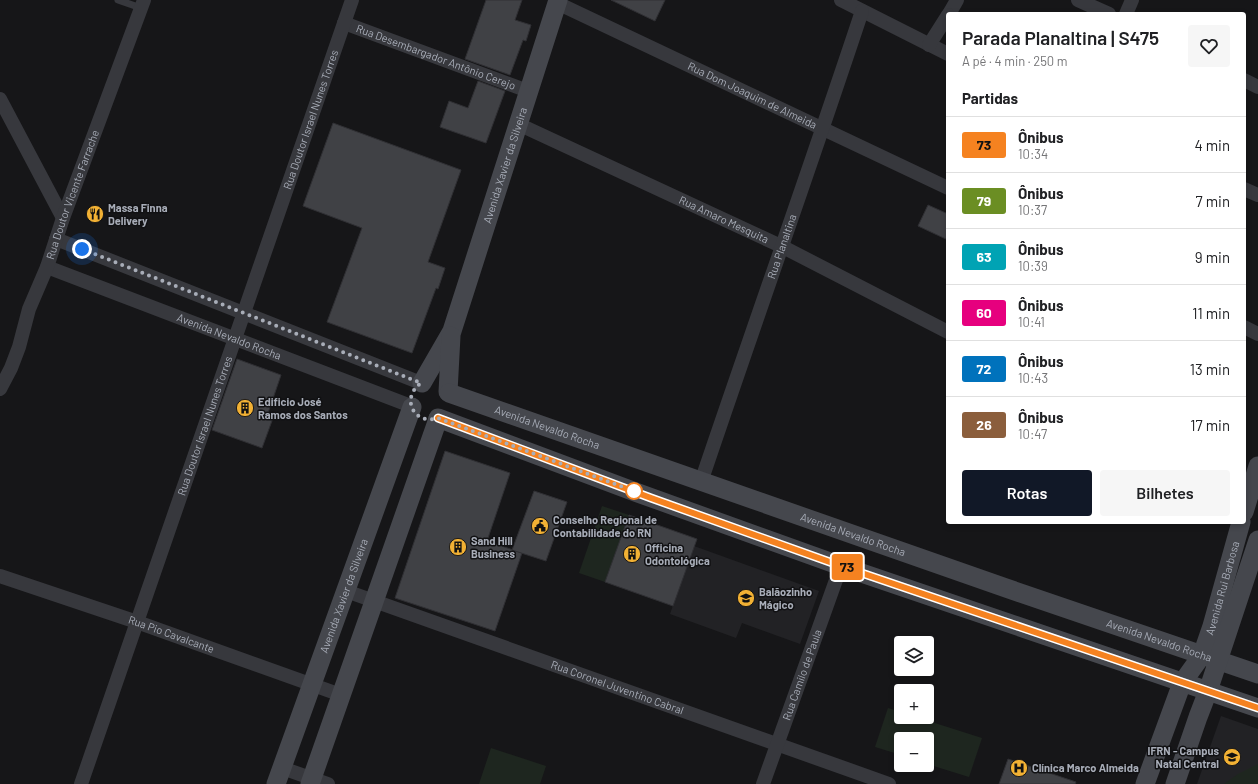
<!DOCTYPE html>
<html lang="pt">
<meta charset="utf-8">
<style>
:root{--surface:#fff;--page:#f6f6f6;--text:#202124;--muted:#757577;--line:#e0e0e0;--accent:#111827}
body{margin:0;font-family:Barlow,sans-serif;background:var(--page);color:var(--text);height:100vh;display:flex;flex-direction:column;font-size:15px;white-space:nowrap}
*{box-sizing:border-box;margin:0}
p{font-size:13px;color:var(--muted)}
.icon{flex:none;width:22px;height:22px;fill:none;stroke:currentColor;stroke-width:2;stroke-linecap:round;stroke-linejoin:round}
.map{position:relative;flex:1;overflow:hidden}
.drawer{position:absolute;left:946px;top:12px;width:300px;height:512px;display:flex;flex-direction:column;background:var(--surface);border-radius:4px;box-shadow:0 2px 6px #0003}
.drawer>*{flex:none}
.badge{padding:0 8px;border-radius:3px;font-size:14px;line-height:26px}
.tools{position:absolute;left:894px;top:636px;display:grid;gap:8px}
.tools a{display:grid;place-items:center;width:40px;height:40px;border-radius:4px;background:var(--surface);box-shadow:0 2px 6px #0003;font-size:20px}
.you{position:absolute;width:20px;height:20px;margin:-10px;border:3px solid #fff;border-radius:50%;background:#1a73e8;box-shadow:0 0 0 6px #1a73e833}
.map>.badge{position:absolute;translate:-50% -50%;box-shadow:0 0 0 2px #fff}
h2{padding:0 16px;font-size:15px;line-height:36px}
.round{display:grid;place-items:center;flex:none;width:42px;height:42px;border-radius:4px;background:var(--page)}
.head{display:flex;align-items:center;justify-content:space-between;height:68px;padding:0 16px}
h1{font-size:19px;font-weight:600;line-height:30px}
.action{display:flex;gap:8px;margin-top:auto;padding:8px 16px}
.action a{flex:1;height:46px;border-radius:4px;background:var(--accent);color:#fff;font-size:16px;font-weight:600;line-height:46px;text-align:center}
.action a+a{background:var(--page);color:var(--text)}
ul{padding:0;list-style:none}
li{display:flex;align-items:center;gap:12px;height:56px;padding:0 16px;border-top:1px solid var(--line)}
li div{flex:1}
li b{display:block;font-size:15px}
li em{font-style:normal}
li .badge{min-width:44px;font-weight:700;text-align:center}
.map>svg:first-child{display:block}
.built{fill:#222225}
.green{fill:#1e261f}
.building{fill:#404145;stroke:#303034}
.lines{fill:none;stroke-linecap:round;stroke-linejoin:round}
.lane{stroke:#37383d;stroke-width:7}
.street{stroke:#37383d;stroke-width:14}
.secondary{stroke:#45474d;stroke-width:19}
.line-casing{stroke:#fff;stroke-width:9}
.line{stroke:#f58220;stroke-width:6}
.walk{stroke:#a8adb8;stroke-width:4;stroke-dasharray:0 7.2}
.stop-dot{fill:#fff;stroke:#f58220;stroke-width:2}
.labels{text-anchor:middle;stroke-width:3;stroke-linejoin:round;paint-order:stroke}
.street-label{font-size:11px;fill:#a8adb8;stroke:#111113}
.poi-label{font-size:11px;font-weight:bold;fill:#a8adb8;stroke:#111113;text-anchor:start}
</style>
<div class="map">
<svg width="1258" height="784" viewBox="0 0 1258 784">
<rect width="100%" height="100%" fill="#161618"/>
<g class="built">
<polygon points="694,546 819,591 800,644 742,623 736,638 670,614"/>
<polygon points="1221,716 1258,729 1258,784 1197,784"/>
</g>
<g class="green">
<polygon points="602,506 629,515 605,582 579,573"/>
<polygon points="888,708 901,712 901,717 916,717 982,738 969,777 927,764 927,739 901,739 901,755 875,747"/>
<polygon points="491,748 546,766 540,784 479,784"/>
<polygon points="1258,764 1258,784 1224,784 1238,774"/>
</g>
<g class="building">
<polygon points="486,0 522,0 515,20 531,25 526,41 523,40 510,75 465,59"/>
<polygon points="611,0 665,0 655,21"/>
<polygon points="478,81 505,91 486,143 440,127 449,101 468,108"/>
<polygon points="333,123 461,170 428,262 445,268 438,289 436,288 412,353 327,322 362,228 303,206"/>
<polygon points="928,205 948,214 948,240 918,226"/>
<polygon points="237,359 281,375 267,416 273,418 262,448 212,430"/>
<polygon points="445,451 510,473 487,541 522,553 495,631 395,598"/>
<polygon points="534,491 567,502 546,561 512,550"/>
<polygon points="629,515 697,539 673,606 605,582"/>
<polygon points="1008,759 1076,782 1075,784 999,784"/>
</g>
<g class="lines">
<polyline class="lane" points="118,0 141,8"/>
<g class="street">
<polyline points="841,0 948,54"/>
<polyline points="1078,0 1109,14"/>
<path id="s1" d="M557,3l391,185"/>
<polyline points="949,14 957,0"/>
<polyline points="1126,14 1132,0"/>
<path id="s2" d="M344,23l184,68"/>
<polyline points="929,45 948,15"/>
<polyline points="1244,80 1258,87"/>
<polyline points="0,99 63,218"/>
<path id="s3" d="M518,124l263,122 167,86"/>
<polyline points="1244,189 1258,195"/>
<polyline points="56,239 421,383"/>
<path id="s4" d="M47,267l364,139"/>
<polyline points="1244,327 1258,334"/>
<path id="s5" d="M0,389l11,-21 8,-21 10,-38 18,-42 16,-49 81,-218"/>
<path id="s6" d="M701,482c53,-157 109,-314 161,-471"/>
<path id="s7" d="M0,576l137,46 204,73"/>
<path id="s8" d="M346,591l543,193"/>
<polyline points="282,768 328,784"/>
<path id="s9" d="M81,784l271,-784"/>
<path id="s10" d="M763,784l78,-218"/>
</g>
<g class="secondary">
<path id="s11" d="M422,383l30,-52 106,-331"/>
<polyline points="448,392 451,336"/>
<path id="s12" d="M449,393l557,195 252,86"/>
<polyline points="438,418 638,493 841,566 1258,708"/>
<polyline points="1244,512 1258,466"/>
<path id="s13" d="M276,784l136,-377"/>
<polyline points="310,784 438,419"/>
<path id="s14" d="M1145,784l37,-101 20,-28 10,-29 29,-104"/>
<polyline points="1175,784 1198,717 1208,691 1258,540"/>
</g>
</g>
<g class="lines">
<defs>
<polyline id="line" points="438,418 651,498 841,566 1258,708"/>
</defs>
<use href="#line" class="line-casing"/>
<use href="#line" class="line"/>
<path class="walk" d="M82,249l339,134c-21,15 -7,43 17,35l196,73"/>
</g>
<defs>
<symbol id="restaurant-disc" viewBox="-11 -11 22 22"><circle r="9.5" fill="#f2b134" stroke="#111113"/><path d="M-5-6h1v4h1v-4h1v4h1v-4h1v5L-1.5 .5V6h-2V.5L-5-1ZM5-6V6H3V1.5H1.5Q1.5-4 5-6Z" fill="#111"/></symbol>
<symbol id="building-disc" viewBox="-11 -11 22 22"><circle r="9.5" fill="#f2b134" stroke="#111113"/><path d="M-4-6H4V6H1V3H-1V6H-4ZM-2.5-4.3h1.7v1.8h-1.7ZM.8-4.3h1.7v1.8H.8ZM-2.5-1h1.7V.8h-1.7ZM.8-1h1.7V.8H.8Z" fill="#111"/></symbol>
<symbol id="civic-disc" viewBox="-11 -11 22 22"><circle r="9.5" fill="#f2b134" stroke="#111113"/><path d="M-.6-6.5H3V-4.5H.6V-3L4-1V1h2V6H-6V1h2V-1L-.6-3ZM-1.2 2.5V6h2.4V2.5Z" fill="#111"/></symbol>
<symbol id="school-disc" viewBox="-11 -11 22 22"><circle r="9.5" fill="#f2b134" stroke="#111113"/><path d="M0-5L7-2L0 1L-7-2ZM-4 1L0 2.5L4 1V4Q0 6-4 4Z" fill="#111"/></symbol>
<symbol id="university-disc" viewBox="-11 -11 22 22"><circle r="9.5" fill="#f2b134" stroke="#111113"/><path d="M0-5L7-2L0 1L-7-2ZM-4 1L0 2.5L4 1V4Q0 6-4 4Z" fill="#111"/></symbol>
<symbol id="hospital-disc" viewBox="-11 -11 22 22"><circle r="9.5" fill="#f2b134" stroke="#111113"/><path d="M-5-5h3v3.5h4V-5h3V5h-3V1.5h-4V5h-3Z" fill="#111"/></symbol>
</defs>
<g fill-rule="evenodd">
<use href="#restaurant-disc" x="85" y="204" width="20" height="20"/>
<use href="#building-disc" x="235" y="398" width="20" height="20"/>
<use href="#civic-disc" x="530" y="516" width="20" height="20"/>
<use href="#building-disc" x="448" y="537" width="20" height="20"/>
<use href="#building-disc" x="622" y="544" width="20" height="20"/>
<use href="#school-disc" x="736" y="588" width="20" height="20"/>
<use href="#university-disc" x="1222" y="747" width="20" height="20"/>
<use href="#hospital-disc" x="1009" y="758" width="20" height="20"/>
</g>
<circle class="stop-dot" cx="634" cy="491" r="8"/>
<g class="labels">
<g class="street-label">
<text dy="4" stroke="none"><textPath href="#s2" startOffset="98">Rua Desembargador Antônio Cerejo</textPath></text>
<text dy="4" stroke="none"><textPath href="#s1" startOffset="216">Rua Dom Joaquim de Almeida</textPath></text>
<text dy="4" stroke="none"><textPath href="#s9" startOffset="703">Rua Doutor Israel Nunes Torres</textPath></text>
<text dy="4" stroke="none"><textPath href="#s11" startOffset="234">Avenida Xavier da Silveira</textPath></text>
<text dy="4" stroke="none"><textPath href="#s5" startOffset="208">Rua Doutor Vicente Farrache</textPath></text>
<text dy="4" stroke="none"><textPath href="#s3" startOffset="227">Rua Amaro Mesquita</textPath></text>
<text dy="4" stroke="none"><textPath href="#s6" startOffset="249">Rua Planaltina</textPath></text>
<text dy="4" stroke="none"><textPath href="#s4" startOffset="195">Avenida Nevaldo Rocha</textPath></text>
<text dy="4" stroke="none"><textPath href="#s9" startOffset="379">Rua Doutor Israel Nunes Torres</textPath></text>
<text dy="4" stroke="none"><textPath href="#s12" startOffset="104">Avenida Nevaldo Rocha</textPath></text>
<text dy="4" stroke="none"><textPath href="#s12" startOffset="428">Avenida Nevaldo Rocha</textPath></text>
<text dy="4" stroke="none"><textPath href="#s14" startOffset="212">Avenida Rui Barbosa</textPath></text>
<text dy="4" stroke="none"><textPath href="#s13" startOffset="200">Avenida Xavier da Silveira</textPath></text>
<text dy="4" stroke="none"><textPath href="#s7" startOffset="181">Rua Pio Cavalcante</textPath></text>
<text dy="4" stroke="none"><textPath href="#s12" startOffset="752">Avenida Nevaldo Rocha</textPath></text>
<text dy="4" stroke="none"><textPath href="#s10" startOffset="116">Rua Camilo de Paula</textPath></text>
<text dy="4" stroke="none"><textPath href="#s8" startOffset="288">Rua Coronel Juventino Cabral</textPath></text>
</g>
<g class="poi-label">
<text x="108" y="212">Massa Finna<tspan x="108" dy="13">Delivery</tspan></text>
<text x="258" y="406">Edificio José<tspan x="258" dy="13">Ramos dos Santos</tspan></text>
<text x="553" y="524">Conselho Regional de<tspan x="553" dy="13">Contabilidade do RN</tspan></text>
<text x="471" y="545">Sand Hill<tspan x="471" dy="13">Business</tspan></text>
<text x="645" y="552">Officina<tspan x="645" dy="13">Odontológica</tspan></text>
<text x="759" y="596">Balãozinho<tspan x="759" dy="13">Mágico</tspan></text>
<text x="1219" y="755" text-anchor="end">IFRN - Campus<tspan x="1219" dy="13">Natal Central</tspan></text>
<text x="1032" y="772">Clínica Marco Almeida</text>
</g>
</g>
</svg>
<div class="tools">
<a><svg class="icon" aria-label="layers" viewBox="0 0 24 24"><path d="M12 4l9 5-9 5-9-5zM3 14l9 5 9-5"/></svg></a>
<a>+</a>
<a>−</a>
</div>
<div class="you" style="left:82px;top:249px"></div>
<b class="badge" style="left:847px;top:567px;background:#f58220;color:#111">73</b>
<section class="drawer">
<div class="head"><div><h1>Parada Planaltina | S475</h1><p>A pé · 4 min · 250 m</p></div><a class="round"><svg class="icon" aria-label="heart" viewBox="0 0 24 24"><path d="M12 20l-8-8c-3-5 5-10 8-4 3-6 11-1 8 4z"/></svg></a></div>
<h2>Partidas</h2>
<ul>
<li><span class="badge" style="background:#f58220;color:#111">73</span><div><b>Ônibus</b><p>10:34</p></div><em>4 min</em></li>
<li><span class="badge" style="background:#6b8e23;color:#fff">79</span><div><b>Ônibus</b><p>10:37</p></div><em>7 min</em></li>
<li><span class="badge" style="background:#00a3b4;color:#fff">63</span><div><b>Ônibus</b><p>10:39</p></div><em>9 min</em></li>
<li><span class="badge" style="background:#e6007e;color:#fff">60</span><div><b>Ônibus</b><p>10:41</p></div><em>11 min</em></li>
<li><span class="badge" style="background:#0072bc;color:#fff">72</span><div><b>Ônibus</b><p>10:43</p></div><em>13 min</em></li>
<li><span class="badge" style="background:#8b5e3c;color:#fff">26</span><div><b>Ônibus</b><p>10:47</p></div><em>17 min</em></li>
</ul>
<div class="action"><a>Rotas</a><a>Bilhetes</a></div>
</section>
</div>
